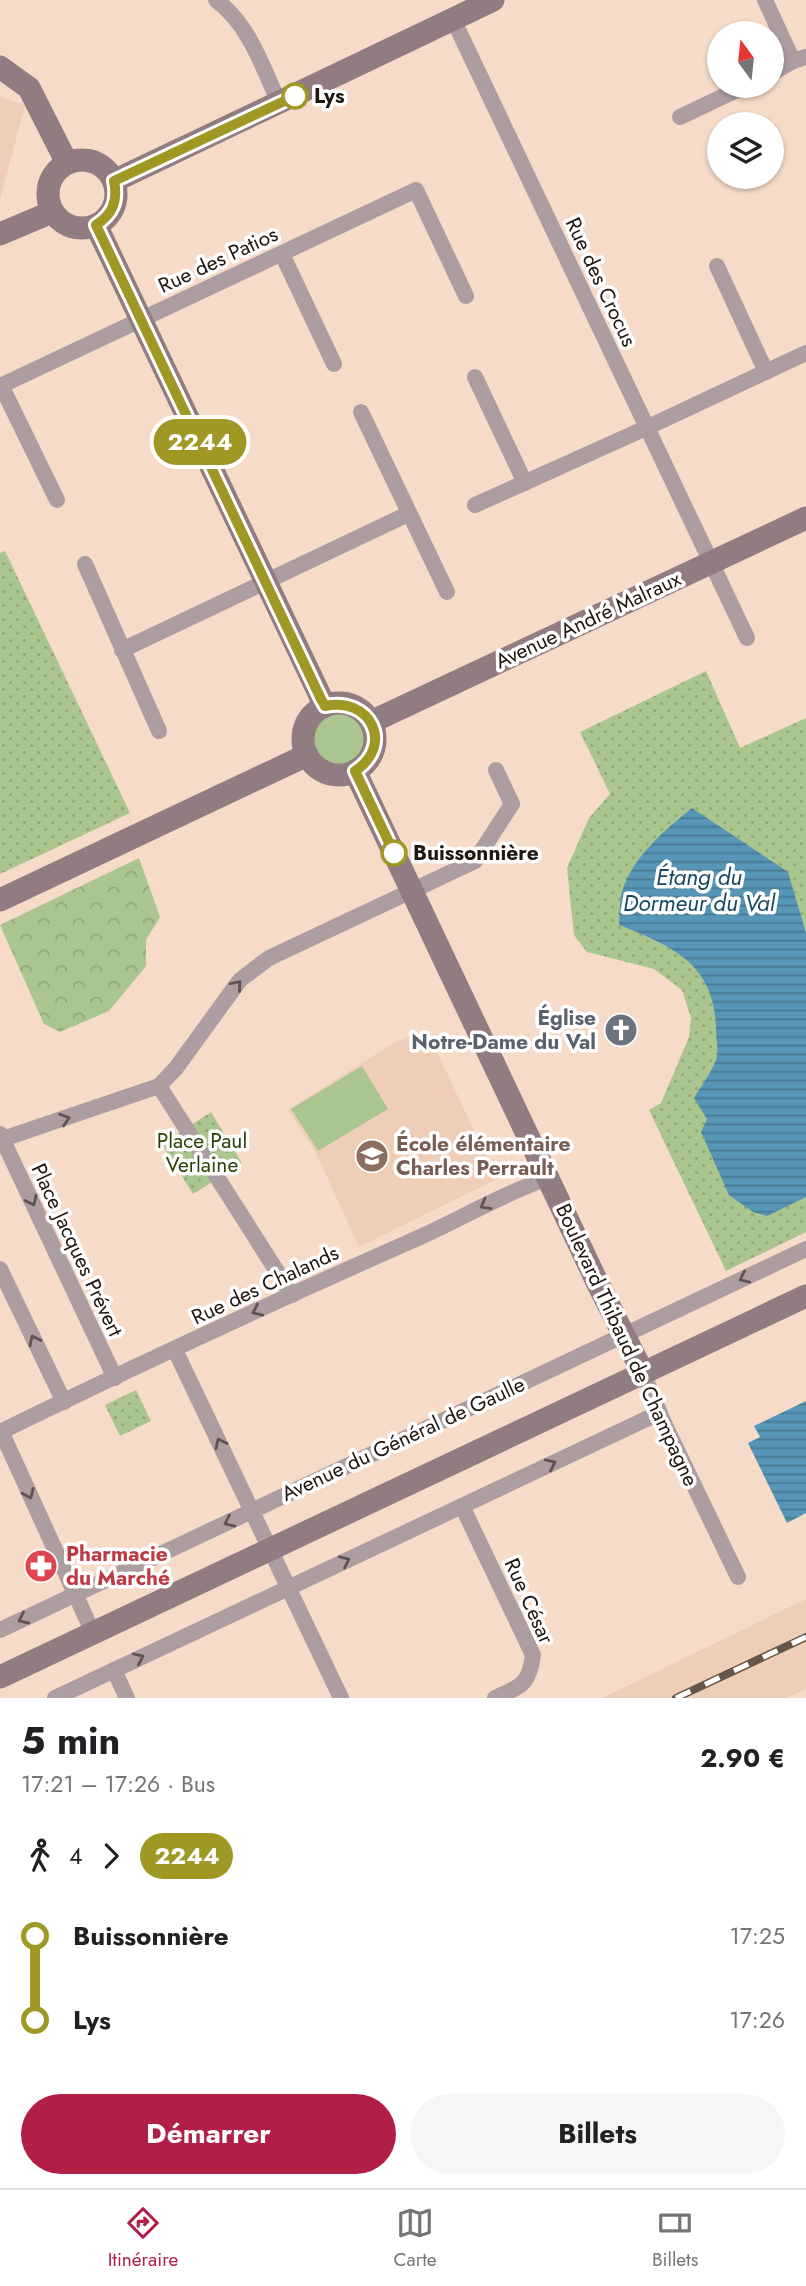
<!DOCTYPE html>
<html lang="fr">
<meta charset="utf-8">
<style>
:root{--surface:#fff;--page:#f6f6f6;--text:#202124;--muted:#757577;--line:#e0e0e0;--accent:#b11f46}
body{margin:0;font-family:Jost,sans-serif;background:var(--page);color:var(--text);height:100vh;display:flex;flex-direction:column;font-size:26px;white-space:nowrap}
*{box-sizing:border-box;margin:0}
p{font-size:23px;color:var(--muted)}
.icon{flex:none;width:38px;height:38px;fill:none;stroke:currentColor;stroke-width:2;stroke-linecap:round;stroke-linejoin:round}
.map{position:relative;height:1698px;overflow:hidden}
.details{display:flex;flex-direction:column;background:var(--surface);flex:1}
.details>*{flex:none}
.badge{padding:0 14px;border-radius:23px;font-size:24px;line-height:46px}
.needle{width:46px;rotate:345deg}
.buttons{position:absolute;left:707px;top:21px;display:grid;gap:14px}
.buttons a{display:grid;place-items:center;width:77px;height:77px;border-radius:50%;background:var(--surface);box-shadow:0 2px 5px #0004;font-size:35px}
.map>.badge{position:absolute;translate:-50% -50%;box-shadow:0 0 0 4px #fff}
.legs{display:flex;align-items:center;gap:10px;height:77px;padding:0 21px;font-size:23px}
.legs p{margin-inline-start:auto}
.overview{display:flex;align-items:center;justify-content:space-between;height:119px;padding:0 21px}
h1{font-size:38px;font-weight:700;line-height:52px}
.cta{display:flex;gap:14px;margin-top:auto;padding:14px 21px}
.cta a{flex:1;height:80px;border-radius:42px;background:var(--accent);color:#fff;font-size:28px;font-weight:700;line-height:80px;text-align:center}
.cta a+a{background:var(--page);color:var(--text)}
ul{padding:0 21px;list-style:none}
li{display:flex;align-items:center;gap:24px;height:84px;font-size:26px}
li i{display:grid;place-items:center;width:10px;height:100%;margin:0 9px;background:currentColor}
li i::after{content:'';width:18px;height:18px;margin:-9px;border:5px solid;border-radius:50%;background:var(--surface)}
li p{margin-inline-start:auto}
li:first-child i{background:linear-gradient(#0000 50%,currentColor 0)}
li:last-child i{background:linear-gradient(currentColor 50%,#0000 0)}
.menu{display:flex;justify-content:space-around;align-items:center;height:98px;border-top:2px solid var(--line);background:var(--surface);font-size:19px;color:var(--muted)}
.menu a{display:grid;justify-items:center;gap:4px}
.menu .on{color:var(--accent)}
.map>svg:first-child{display:block}
.built{fill:#efceb7}
.green{fill:#aac58e}
.forest{fill:url(#forest-crowns)}
.park{fill:url(#park-dots)}
.water{fill:url(#water-rules)}
.lines{fill:none;stroke-linecap:round;stroke-linejoin:round}
.street{stroke:#ac9da1;stroke-width:16}
.secondary{stroke:#917c81;stroke-width:23}
.rail-casing{stroke:#65564b;stroke-width:8}
.rail{stroke:#fff;stroke-width:5;stroke-dasharray:16;stroke-linecap:butt}
.oneway{stroke:#5e5351}
.line-1-casing{stroke:#fff;stroke-width:16}
.line-1{stroke:#9f9825;stroke-width:10}
.stop-1-dot{fill:#fff;stroke:#9f9825;stroke-width:3.5}
.labels{text-anchor:middle;stroke-width:7;stroke-linejoin:round;paint-order:stroke}
.stop-label{font-size:21px;font-weight:bold;fill:#1f160f;stroke:#fff;text-anchor:start}
.street-label{font-size:21px;fill:#1f160f;stroke:#fff}
.worship-label{font-size:21px;font-weight:bold;fill:#5b616d;stroke:#fff;text-anchor:end}
.park-label{font-size:21px;fill:#2b4204;stroke:#fff}
.education-label{font-size:21px;font-weight:bold;fill:#785e54;stroke:#fff;text-anchor:start}
.health-label{font-size:21px;font-weight:bold;fill:#be3a42;stroke:#fff;text-anchor:start}
.water-label{font-size:23px;font-style:italic;fill:#164a61;stroke:#fff}
</style>
<div class="map">
<svg width="806" height="1698" viewBox="0 0 806 1698">
<defs>
<pattern id="forest-crowns" width="20" height="18" patternUnits="userSpaceOnUse" patternTransform="scale(1.75)"><rect width="20" height="18" fill="#aac58e"/><path d="M2 6a3 3 0 1 1 6 0M12 15a3 3 0 1 1 6 0" fill="none" stroke="#92a879"/></pattern>
<pattern id="park-dots" width="8" height="8" patternUnits="userSpaceOnUse" patternTransform="scale(1.75)"><rect width="8" height="8" fill="#aac58e"/><path d="M2 2h.1M6 6h.1" fill="none" stroke="#92a879" stroke-width="1.8" stroke-linecap="round"/></pattern>
<pattern id="water-rules" width="6" height="5" patternUnits="userSpaceOnUse" patternTransform="scale(1.75)"><rect width="6" height="5" fill="#5796b6"/><path d="M0 2.5h6" fill="none" stroke="#477992"/></pattern>
</defs>
<rect width="100%" height="100%" fill="#f6dbc8"/>
<g class="built">
<polygon points="0,97 25,105 0,200"/>
<polygon points="427,1031 497,1179 359,1247 316,1153 288,1110 395,1042"/>
<polygon points="806,1599 806,1689 786,1698 602,1698"/>
</g>
<g class="green">
<circle cx="340" cy="738" r="26"/>
<polygon points="362,1066 388,1109 318,1151 291,1109"/>
</g>
<polygon class="forest" points="139,858 160,917 146,940 146,966 109,1011 60,1032 44,1024 0,925"/>
<g class="park">
<polygon points="5,551 130,813 0,874 0,553"/>
<polygon points="706,671 740,748 806,718 806,1232 726,1271 649,1110 661,1103 689,1037 691,1018 682,990 654,969 587,952 574,935 567,868 589,818 610,794 580,732"/>
<polygon points="211,1112 242,1163 193,1194 162,1144"/>
<polygon points="136,1390 151,1421 120,1436 105,1405"/>
</g>
<g class="water">
<path d="M692,808l96,64 18,61v264l-39,19 -14,-4 -24,-17 -28,-63 6,-13 -13,-21c7,-12 17,-25 22,-38 3,-9 0,-23 0,-32 -2,-65 -44,-82 -97,-103 1,-10 0,-23 3,-33 10,-35 43,-62 70,-84z"/>
<polygon points="806,1401 806,1513 787,1523 748,1443 760,1437 754,1426"/>
</g>
<g class="lines">
<g class="street">
<path d="M216,0c33,24 47,68 63,103"/>
<polyline points="765,0 793,61"/>
<polyline points="453,19 747,638"/>
<polyline points="772,73 793,61 806,57"/>
<polyline points="680,117 745,86"/>
<polyline points="282,254 334,364"/>
<polyline points="717,266 766,372"/>
<polyline points="475,377 525,483"/>
<polyline points="1,385 57,500"/>
<polyline points="0,386 416,190 466,296"/>
<polyline points="361,412 447,592"/>
<polyline points="475,505 646,428 806,353"/>
<polyline points="85,564 159,731"/>
<polyline points="122,650 408,514"/>
<polyline points="159,1086 292,1295"/>
<polyline points="0,1134 115,1378"/>
<polyline points="0,1140 159,1086 176,1068 240,980 269,958 475,861 512,804 496,770"/>
<polyline points="0,1269 64,1402"/>
<polyline points="175,1350 341,1698"/>
<polyline points="643,1373 664,1423 738,1577"/>
<polyline points="1,1431 93,1633"/>
<path d="M0,1432c135,-66 271,-129 409,-190 47,-20 90,-47 139,-64"/>
<path d="M462,1506l71,149c-4,30 -12,31 -38,43"/>
<polyline points="0,1630 806,1249"/>
<polyline points="114,1670 127,1698"/>
<polyline points="55,1698 659,1413"/>
</g>
<g class="secondary">
<polyline points="0,67 29,88 67,163"/>
<circle cx="82" cy="194" r="34"/>
<polyline points="114,181 493,0"/>
<polyline points="96,225 325,706"/>
<polyline points="0,234 52,212"/>
<circle cx="339" cy="739" r="36"/>
<polyline points="371,722 806,518"/>
<polyline points="355,771 598,1284 643,1373"/>
<polyline points="0,900 307,755"/>
<polyline points="0,1677 806,1296"/>
</g>
<defs>
<polyline id="rail" points="676,1698 806,1637"/>
</defs>
<use href="#rail" class="rail-casing"/>
<use href="#rail" class="rail"/>
</g>
<defs><path id="oneway-chevron" d="M-2-3.5L2.5 0L-2 3.5" fill="none" stroke-width="1.6" stroke-linecap="round" stroke-linejoin="round" transform="scale(1.75)"/></defs>
<g class="oneway">
<use href="#oneway-chevron" transform="translate(237 985) rotate(-50)"/>
<use href="#oneway-chevron" transform="translate(65 1119) rotate(-18)"/>
<use href="#oneway-chevron" transform="translate(32 1201) rotate(65)"/>
<use href="#oneway-chevron" transform="translate(485 1205) rotate(151)"/>
<use href="#oneway-chevron" transform="translate(744 1278) rotate(155)"/>
<use href="#oneway-chevron" transform="translate(257 1311) rotate(155)"/>
<use href="#oneway-chevron" transform="translate(34 1340) rotate(-116)"/>
<use href="#oneway-chevron" transform="translate(220 1443) rotate(-115)"/>
<use href="#oneway-chevron" transform="translate(551 1464) rotate(-25)"/>
<use href="#oneway-chevron" transform="translate(29 1494) rotate(66)"/>
<use href="#oneway-chevron" transform="translate(229 1522) rotate(155)"/>
<use href="#oneway-chevron" transform="translate(345 1561) rotate(-25)"/>
<use href="#oneway-chevron" transform="translate(23 1619) rotate(155)"/>
<use href="#oneway-chevron" transform="translate(139 1658) rotate(-25)"/>
</g>
<g class="lines">
<defs>
<path id="line-1" d="M295,96l-181,85c4,20 -1,33 -18,44l225,474 4,7c45,-10 70,39 30,65l39,82"/>
</defs>
<use href="#line-1" class="line-1-casing"/>
<use href="#line-1" class="line-1"/>
</g>
<defs>
<symbol id="church-disc" viewBox="-11 -11 22 22"><circle r="9.5" fill="#6b7280" stroke="#fff"/><path d="M-1.2-6h2.4v3.5h3.3v2.4h-3.3V6h-2.4V-.1h-3.3v-2.4h3.3Z" fill="#fff"/></symbol>
<symbol id="school-disc" viewBox="-11 -11 22 22"><circle r="9.5" fill="#8d6e63" stroke="#fff"/><path d="M0-5L7-2L0 1L-7-2ZM-4 1L0 2.5L4 1V4Q0 6-4 4Z" fill="#fff"/></symbol>
<symbol id="pharmacy-disc" viewBox="-11 -11 22 22"><circle r="9.5" fill="#e0444e" stroke="#fff"/><path d="M-2-6h4v4h4v4h-4v4h-4v-4h-4v-4h4Z" fill="#fff"/></symbol>
</defs>
<g fill-rule="evenodd">
<use href="#church-disc" x="602" y="1011" width="38" height="38"/>
<use href="#school-disc" x="353" y="1137" width="38" height="38"/>
<use href="#pharmacy-disc" x="22" y="1547" width="38" height="38"/>
</g>
<g class="stop-1-dot">
<circle cx="295" cy="96" r="12"/>
<circle cx="394" cy="853" r="12"/>
</g>
<g class="labels">
<g class="stop-label">
<text x="314" y="103">Lys</text>
<text x="413" y="860">Buissonnière</text>
</g>
<g class="street-label">
<text transform="translate(218 260) rotate(-25)" y="7">Rue des Patios</text>
<text transform="translate(601 282) rotate(65)" y="7">Rue des Crocus</text>
<text transform="translate(588 620) rotate(-25)" y="7">Avenue André Malraux</text>
<text transform="translate(77 1250) rotate(65)" y="7">Place Jacques Prévert</text>
<text transform="translate(265 1285) rotate(-25)" y="7">Rue des Chalands</text>
<text transform="translate(627 1345) rotate(65)" y="7">Boulevard Thibaud de Champagne</text>
<text transform="translate(403 1439) rotate(-25)" y="7">Avenue du Général de Gaulle</text>
<text transform="translate(529 1601) rotate(66)" y="7">Rue César</text>
</g>
<g class="worship-label">
<text x="596" y="1025">Église<tspan x="596" dy="24">Notre-Dame du Val</tspan></text>
</g>
<g class="park-label">
<text x="202" y="1148">Place Paul<tspan x="202" dy="24">Verlaine</tspan></text>
</g>
<g class="education-label">
<text x="396" y="1151">École élémentaire<tspan x="396" dy="24">Charles Perrault</tspan></text>
</g>
<g class="health-label">
<text x="66" y="1561">Pharmacie<tspan x="66" dy="24">du Marché</tspan></text>
</g>
<g class="water-label">
<text x="699" y="885">Étang du<tspan x="699" dy="26">Dormeur du Val</tspan></text>
</g>
</g>
</svg>
<div class="buttons">
<a><svg class="needle" viewBox="-14 -14 28 28"><path d="M0-13l5 13h-10z" fill="#e53935"/><path d="M0 13l5-13h-10z" fill="#757577"/></svg></a>
<a><svg class="icon" aria-label="layers" viewBox="0 0 24 24"><path d="M12 4l9 5-9 5-9-5zM3 14l9 5 9-5"/></svg></a>
</div>
<b class="badge" style="left:200px;top:442px;background:#9f9825;color:#fff">2244</b>
</div>
<section class="details">
<div class="overview"><div><h1>5 min</h1><p>17:21 – 17:26 · Bus</p></div><b>2.90 €</b></div>
<div class="legs"><svg class="icon" aria-label="walk" viewBox="0 0 24 24"><circle cx="13" cy="4" r="2"/><path d="M13 8l-2 6 4 7M11 14l-3 7M7 12l3-4h3l4 4"/></svg>4<svg class="icon" aria-label="forward" viewBox="0 0 24 24"><path d="M9 5l7 7-7 7"/></svg><b class="badge" style="background:#9f9825;color:#fff">2244</b></div>
<ul>
<li><i style="color:#9f9825"></i><b>Buissonnière</b><p>17:25</p></li>
<li><i style="color:#9f9825"></i><b>Lys</b><p>17:26</p></li>
</ul>
<div class="cta"><a>Démarrer</a><a>Billets</a></div>
</section>
<nav class="menu">
<a class="on"><svg class="icon" aria-label="directions" viewBox="0 0 24 24"><path d="M12 3l9 9-9 9-9-9zM9 14v-3h6M13 9l2 2-2 2"/></svg>Itinéraire</a>
<a><svg class="icon" aria-label="map" viewBox="0 0 24 24"><path d="M3 6l6-2 6 2 6-2v14l-6 2-6-2-6 2zM9 4v14M15 6v14"/></svg>Carte</a>
<a><svg class="icon" aria-label="tickets" viewBox="0 0 24 24"><path d="M3 7h18v10H3zM15 7v10"/></svg>Billets</a>
</nav>
